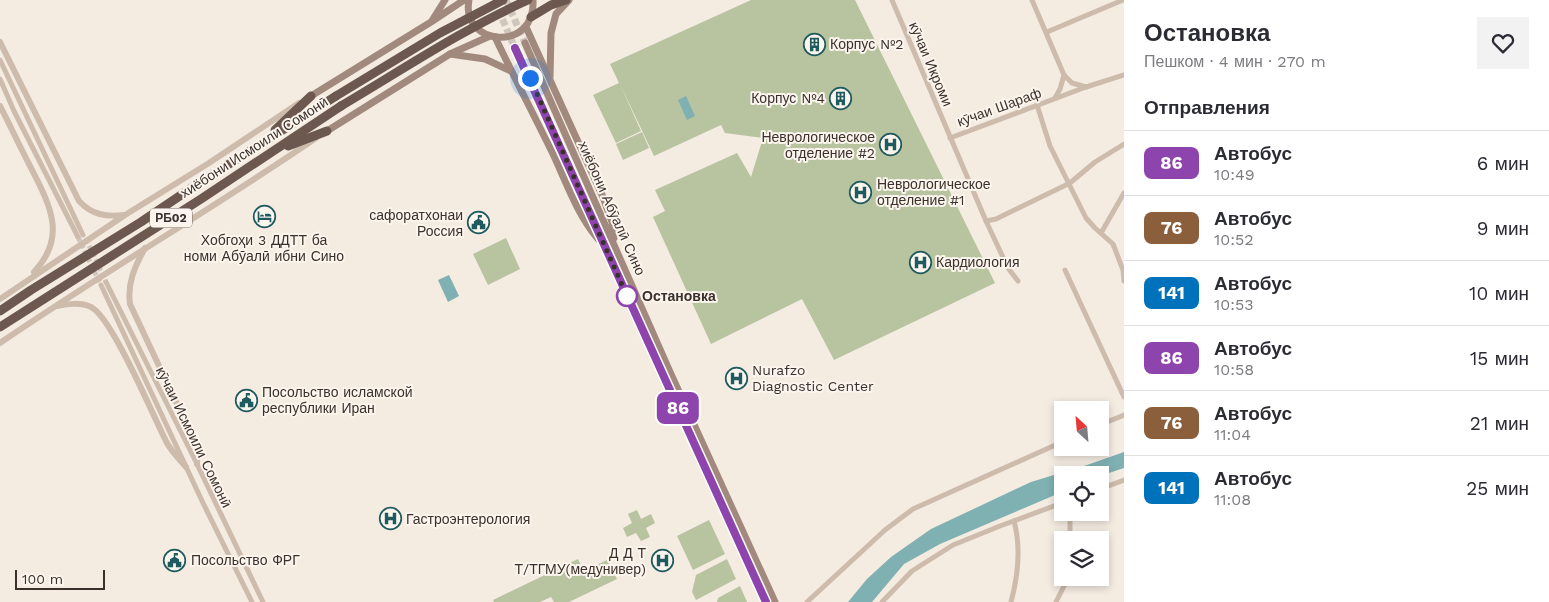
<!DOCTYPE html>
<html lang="ru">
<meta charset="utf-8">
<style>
:root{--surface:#fff;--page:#f2f2f3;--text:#2b2b33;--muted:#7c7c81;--line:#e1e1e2}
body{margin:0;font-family:"Work Sans",sans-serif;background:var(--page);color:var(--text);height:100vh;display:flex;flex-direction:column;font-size:19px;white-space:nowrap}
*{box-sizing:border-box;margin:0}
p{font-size:16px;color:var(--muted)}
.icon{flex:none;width:28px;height:28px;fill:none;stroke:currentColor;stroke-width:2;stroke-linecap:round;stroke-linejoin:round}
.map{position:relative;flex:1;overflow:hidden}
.details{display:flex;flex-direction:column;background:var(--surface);width:425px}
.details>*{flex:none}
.badge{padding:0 10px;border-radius:8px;font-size:18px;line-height:32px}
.needle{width:32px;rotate:334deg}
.controls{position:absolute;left:1054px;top:401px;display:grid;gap:10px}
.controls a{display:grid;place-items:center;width:55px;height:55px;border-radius:0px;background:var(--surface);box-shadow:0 2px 8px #0003;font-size:25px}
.scale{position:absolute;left:15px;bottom:12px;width:90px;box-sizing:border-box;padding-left:5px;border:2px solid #3b302b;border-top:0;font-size:14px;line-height:18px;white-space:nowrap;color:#3b302b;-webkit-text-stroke:4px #fbf5ee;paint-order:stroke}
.you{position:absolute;width:25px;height:25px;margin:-12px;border:4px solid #fff;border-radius:50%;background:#1a73e8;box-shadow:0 0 0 8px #1a73e833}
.map>.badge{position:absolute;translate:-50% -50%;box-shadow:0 0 0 2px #fff}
h2{padding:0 20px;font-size:19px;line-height:45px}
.round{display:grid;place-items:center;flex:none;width:52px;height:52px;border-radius:0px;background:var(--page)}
.overview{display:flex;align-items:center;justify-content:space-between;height:85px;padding:0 20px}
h1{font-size:24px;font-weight:800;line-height:38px}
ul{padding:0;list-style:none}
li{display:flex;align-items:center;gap:15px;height:65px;padding:0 20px;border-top:1px solid var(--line)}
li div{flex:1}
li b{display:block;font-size:19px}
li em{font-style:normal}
li .badge{min-width:55px;font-weight:700;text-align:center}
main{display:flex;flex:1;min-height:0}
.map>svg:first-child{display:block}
.green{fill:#b8c4a0}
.water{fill:#7fb0b2}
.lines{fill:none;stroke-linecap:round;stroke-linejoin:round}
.minor-tunnel{stroke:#cfc6bd;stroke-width:5;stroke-dasharray:5 2.5;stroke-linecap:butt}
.secondary-tunnel{stroke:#cfc6bd;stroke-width:7;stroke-dasharray:7 3.5;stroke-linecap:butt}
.minor{stroke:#cdbbac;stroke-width:5}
.tertiary{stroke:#cdbbac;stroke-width:6}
.secondary{stroke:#a18a7d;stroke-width:7}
.trunk{stroke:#6c584f;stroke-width:9}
.trunk-bridge{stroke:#6c584f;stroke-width:9}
.line-casing{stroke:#fff;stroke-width:11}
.line{stroke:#8e44ad;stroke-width:8}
.walk{stroke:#3b302b;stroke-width:5;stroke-dasharray:0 9}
.stop-dot{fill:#fff;stroke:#8e44ad;stroke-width:2.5}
.labels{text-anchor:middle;stroke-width:4;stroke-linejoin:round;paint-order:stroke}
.shield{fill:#fbf5ee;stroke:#756b66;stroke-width:1}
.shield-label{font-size:12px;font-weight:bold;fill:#3b302b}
.poi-label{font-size:14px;fill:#3b302b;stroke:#fbf5ee;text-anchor:start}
.street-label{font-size:14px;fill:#3b302b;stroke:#fbf5ee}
.stop-label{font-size:14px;font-weight:bold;fill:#3b302b;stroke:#fbf5ee;text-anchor:start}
</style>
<main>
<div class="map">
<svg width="1124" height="602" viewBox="0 0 1124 602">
<rect width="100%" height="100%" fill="#f4ebe1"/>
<g class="green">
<polygon points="751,0 855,0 995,283 834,360 802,299 711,344 653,217 665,211 655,190 737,153 751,177 763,138 725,133 721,125 654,156 620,84 641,131 616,143 593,95 619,83 610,64"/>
<polygon points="642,132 649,148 623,160 616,144"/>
<polygon points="506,238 520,269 488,285 473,254"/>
<polygon points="637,510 641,519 651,514 655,523 646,528 650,537 641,541 636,533 627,537 623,528 632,523 628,514"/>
<polygon points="709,520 725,554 693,570 677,536"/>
<polygon points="578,559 584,571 607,560 617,579 569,602 554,602 551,597 540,602 494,602 493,600"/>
<polygon points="727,559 736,579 696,600 692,592 696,575"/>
<polygon points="740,586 747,602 717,602 718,598"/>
</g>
<g class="water">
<polygon points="686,96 695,116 687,120 678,100"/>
<polygon points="449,275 459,296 448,302 438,280"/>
<polygon points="1124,452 1124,468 1100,476 1100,475 1062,475 1062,492 940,544 904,564 872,602 848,602 867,579 891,557 931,529 1031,482 1087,465"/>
</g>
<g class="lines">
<g class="minor-tunnel">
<polyline points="78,237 101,285"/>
<polyline points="86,239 106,282"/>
</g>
<g class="secondary-tunnel">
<polyline points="494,0 515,48"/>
<polyline points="506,0 525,43"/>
</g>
<g class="minor">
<polyline points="892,0 986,221 1008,268 1018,281"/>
<polyline points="1032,0 1064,75 1072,83 1086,87"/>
<polyline points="1047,32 1123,0"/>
<polyline points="0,60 83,235"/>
<polyline points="0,79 14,111 78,237"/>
<polyline points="1055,98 1060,89 1064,75"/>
<polyline points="1037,105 1050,146 1086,218 1095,228 1113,244 1123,270 1124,281"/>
<polyline points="950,138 1086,87 1124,75"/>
<polyline points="986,221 996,219 1070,183 1095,162 1124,144"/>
<polyline points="1101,233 1124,193"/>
<polyline points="1065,270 1124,397"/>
<polyline points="106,282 197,464 263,602"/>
<polyline points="101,285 203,503 252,602"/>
<polyline points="1100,425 1124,415"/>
<polyline points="1100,489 1124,480"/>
<polyline points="1070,512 1070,540"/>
<polyline points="807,602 885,530 913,509 1062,442"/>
<polyline points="882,602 912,571 953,545 1000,526 1062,503"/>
<path d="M1011,602c7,-26 10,-55 3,-81"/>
<polyline points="1056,602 1068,578"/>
</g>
<g class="tertiary">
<path d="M0,42l79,159c13,14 27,16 45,14"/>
<path d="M0,106c10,19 19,39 29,58 19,38 40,71 5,108"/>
<path d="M145,248c-10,18 -18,35 -15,56l60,128 7,19v13"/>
<polyline points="0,299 125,215 209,163 299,103"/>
<path d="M57,306c11,-2 23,-4 34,1 21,10 63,111 76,136 5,9 13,17 19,24"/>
<path d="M0,343c104,-71 212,-134 316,-205"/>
</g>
<g class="secondary">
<path d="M469,0c-9,46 67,53 64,0"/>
<polyline points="433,19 445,0"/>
<polyline points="526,27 603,197 612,222 614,238"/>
<path d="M495,37c19,40 39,78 58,117 14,30 24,60 45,85"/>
<polyline points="525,43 670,372 775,602"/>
<polyline points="515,48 765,602"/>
<polyline points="450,54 485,59 511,71"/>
<polyline points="550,77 551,33 556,14 569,0"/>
<polyline points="311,96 431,22 464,0"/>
<polyline points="327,131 450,54 490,36"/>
</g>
<g class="trunk">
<polyline points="531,17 551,5 566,0"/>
<polyline points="275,130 311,96"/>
<polyline points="288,146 327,131"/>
<polyline points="0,311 31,290 141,222 190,189 336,96"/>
<polyline points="0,327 201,199 341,106"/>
</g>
<g class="trunk-bridge">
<polyline points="336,96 440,33 503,0"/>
<path d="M341,106c61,-36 122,-77 187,-106"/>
</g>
</g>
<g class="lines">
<defs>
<polyline id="line" points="515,48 766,602"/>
</defs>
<use href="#line" class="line-casing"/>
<use href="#line" class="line"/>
<polyline class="walk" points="530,78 627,296"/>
</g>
<defs>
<symbol id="building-ring" viewBox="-11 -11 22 22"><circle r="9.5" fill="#fbf5ee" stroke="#1f5a5e" stroke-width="1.5"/><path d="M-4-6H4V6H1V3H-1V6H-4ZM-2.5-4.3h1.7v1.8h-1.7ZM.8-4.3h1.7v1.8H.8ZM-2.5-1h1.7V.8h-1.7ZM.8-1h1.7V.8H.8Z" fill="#1f5a5e"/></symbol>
<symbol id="hospital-ring" viewBox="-11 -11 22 22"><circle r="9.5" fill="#fbf5ee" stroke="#1f5a5e" stroke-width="1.5"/><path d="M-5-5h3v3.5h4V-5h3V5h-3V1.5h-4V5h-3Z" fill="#1f5a5e"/></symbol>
<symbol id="hotel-ring" viewBox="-11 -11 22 22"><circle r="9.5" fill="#fbf5ee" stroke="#1f5a5e" stroke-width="1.5"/><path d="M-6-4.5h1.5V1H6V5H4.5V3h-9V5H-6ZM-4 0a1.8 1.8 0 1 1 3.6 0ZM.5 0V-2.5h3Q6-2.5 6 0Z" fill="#1f5a5e"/></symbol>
<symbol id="civic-ring" viewBox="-11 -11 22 22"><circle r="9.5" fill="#fbf5ee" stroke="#1f5a5e" stroke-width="1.5"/><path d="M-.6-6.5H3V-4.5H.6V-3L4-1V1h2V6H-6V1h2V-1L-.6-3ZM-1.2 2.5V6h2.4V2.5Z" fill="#1f5a5e"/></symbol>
</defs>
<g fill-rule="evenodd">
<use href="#building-ring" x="802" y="32" width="25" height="25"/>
<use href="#building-ring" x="828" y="86" width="25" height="25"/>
<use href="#hospital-ring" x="878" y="132" width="25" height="25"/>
<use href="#hospital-ring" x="848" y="180" width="25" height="25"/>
<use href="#hotel-ring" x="252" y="204" width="25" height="25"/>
<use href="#civic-ring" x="466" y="210" width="25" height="25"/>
<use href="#hospital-ring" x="908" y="250" width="25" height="25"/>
<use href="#hospital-ring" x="724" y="366" width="25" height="25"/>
<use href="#civic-ring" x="234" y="388" width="25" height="25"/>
<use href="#hospital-ring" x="378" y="506" width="25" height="25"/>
<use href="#civic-ring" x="162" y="548" width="25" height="25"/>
<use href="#hospital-ring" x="650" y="548" width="25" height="25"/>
</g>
<circle class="stop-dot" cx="627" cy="296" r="10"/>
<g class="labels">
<rect class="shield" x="150" y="208.5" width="42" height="19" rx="4"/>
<g class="shield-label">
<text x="171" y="222">РБ02</text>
</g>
<g class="poi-label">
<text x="830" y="49">Корпус №2</text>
<text x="825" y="103" text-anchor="end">Корпус №4</text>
<text x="875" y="142" text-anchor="end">Неврологическое<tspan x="875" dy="16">отделение #2</tspan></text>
<text x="877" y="189">Неврологическое<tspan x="877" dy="16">отделение #1</tspan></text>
<text x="463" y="220" text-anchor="end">сафоратхонаи<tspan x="463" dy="16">Россия</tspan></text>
<text x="264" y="245" text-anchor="middle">Хобгоҳи 3 ДДТТ ба<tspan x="264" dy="16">номи Абӯалӣ ибни Сино</tspan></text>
<text x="936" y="267">Кардиология</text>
<text x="752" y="375">Nurafzo<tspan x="752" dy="16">Diagnostic Center</tspan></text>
<text x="262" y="397">Посольство исламской<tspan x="262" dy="16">республики Иран</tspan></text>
<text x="406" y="524">Гастроэнтерология</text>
<text x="646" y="558" text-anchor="end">Д Д Т<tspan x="646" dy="16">Т/ТГМУ(медунивер)</tspan></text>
<text x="191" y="565">Посольство ФРГ</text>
</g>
<g class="street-label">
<text transform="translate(931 64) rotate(67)" y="5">кӯчаи Икроми</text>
<text transform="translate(999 107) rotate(-20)" y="5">кӯчаи Шараф</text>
<text transform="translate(254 147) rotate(-33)" y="5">хиёбони Исмоили Сомонӣ</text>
<text transform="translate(612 208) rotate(66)" y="5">хиёбони Абӯалӣ Сино</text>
<text transform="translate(194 437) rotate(64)" y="5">кӯчаи Исмоили Сомонӣ</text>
</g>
<g class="stop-label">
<text x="642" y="301">Остановка</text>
</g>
</g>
</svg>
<div class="controls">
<a><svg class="needle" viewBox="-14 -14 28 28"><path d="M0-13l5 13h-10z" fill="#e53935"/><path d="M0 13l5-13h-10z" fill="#7c7c81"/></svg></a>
<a><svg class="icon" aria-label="locate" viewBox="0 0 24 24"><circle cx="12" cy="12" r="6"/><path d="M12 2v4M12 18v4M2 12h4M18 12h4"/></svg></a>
<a><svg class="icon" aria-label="layers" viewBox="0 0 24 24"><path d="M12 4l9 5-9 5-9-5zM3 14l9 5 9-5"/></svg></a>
</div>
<div class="scale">100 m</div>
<div class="you" style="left:530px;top:78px"></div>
<b class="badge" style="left:678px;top:408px;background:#8e44ad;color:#fff">86</b>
</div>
<section class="details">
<div class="overview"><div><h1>Остановка</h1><p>Пешком · 4 мин · 270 m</p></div><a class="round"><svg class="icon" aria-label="heart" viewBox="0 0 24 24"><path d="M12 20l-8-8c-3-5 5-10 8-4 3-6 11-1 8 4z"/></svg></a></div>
<h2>Отправления</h2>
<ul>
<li><span class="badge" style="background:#8e44ad;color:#fff">86</span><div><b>Автобус</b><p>10:49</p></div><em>6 мин</em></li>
<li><span class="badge" style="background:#8b5e3c;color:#fff">76</span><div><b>Автобус</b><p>10:52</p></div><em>9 мин</em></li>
<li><span class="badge" style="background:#0072bc;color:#fff">141</span><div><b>Автобус</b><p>10:53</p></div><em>10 мин</em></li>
<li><span class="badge" style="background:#8e44ad;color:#fff">86</span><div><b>Автобус</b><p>10:58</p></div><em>15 мин</em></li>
<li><span class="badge" style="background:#8b5e3c;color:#fff">76</span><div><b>Автобус</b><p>11:04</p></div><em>21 мин</em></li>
<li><span class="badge" style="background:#0072bc;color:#fff">141</span><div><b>Автобус</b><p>11:08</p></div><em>25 мин</em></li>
</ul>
</section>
</main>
